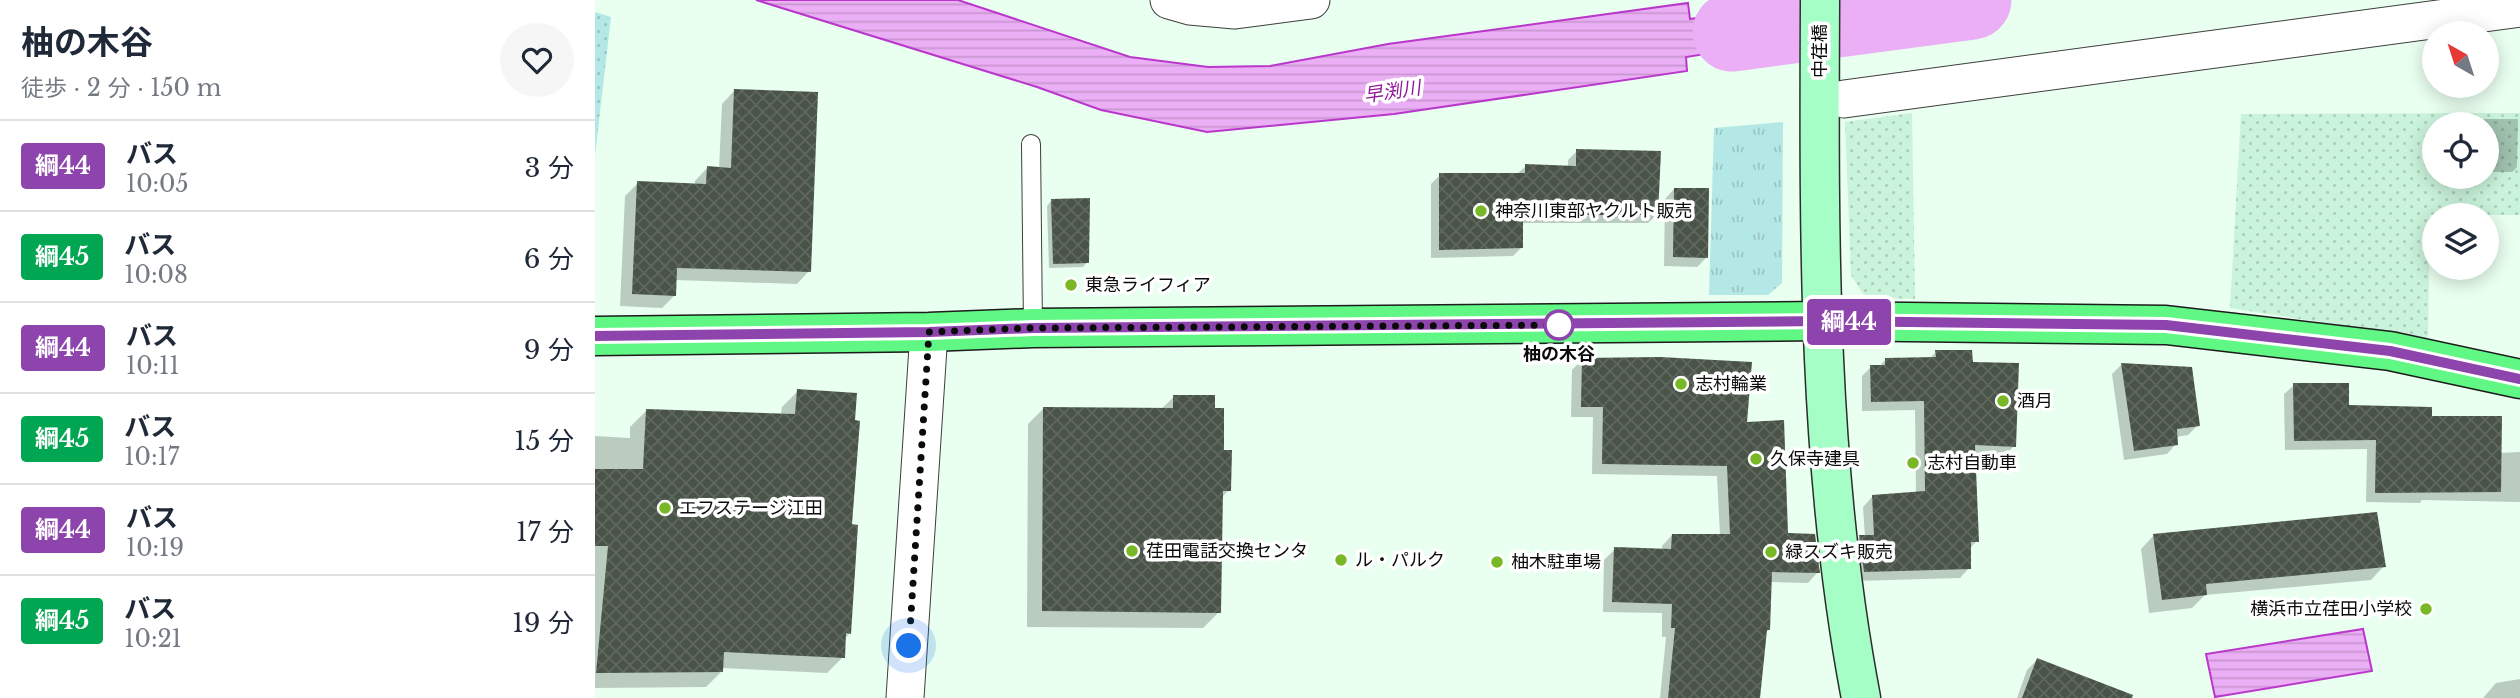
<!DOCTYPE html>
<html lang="ja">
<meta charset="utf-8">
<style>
:root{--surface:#fff;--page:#f6f6f7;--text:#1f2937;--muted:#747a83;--line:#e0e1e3}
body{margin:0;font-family:"Libre Baskerville","Noto Sans JP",serif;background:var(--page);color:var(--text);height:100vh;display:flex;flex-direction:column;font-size:26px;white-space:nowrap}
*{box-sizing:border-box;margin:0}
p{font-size:23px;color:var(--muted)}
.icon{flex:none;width:38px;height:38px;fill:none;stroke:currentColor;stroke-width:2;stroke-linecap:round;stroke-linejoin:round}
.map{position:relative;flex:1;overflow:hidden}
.side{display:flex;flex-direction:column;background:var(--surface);width:595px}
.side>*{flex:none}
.badge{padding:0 14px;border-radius:5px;font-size:24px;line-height:46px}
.needle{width:46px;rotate:321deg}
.controls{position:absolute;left:1827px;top:21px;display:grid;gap:14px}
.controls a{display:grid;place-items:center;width:77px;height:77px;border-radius:50%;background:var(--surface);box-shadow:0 4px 18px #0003;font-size:35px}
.you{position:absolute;width:35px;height:35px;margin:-18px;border:5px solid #fff;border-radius:50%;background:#1a73e8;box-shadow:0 0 0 10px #1a73e833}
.map>.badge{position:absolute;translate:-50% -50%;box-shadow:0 0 0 4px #fff}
.round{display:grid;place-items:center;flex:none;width:74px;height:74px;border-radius:37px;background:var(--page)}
.headline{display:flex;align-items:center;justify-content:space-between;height:119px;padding:0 21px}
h1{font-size:33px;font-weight:700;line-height:52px}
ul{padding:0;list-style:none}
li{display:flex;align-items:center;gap:21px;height:91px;padding:0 21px;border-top:2px solid var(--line)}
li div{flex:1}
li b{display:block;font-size:26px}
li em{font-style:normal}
li .badge{min-width:77px;font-weight:700;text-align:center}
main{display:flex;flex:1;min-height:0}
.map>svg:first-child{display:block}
.farmland{fill:url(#farmland-dots);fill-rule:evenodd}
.grass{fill:url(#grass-tufts)}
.park{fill:url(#park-dots)}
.water{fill:url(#water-rules);stroke:#ba37cb;stroke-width:2}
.pier{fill:#e9ffef}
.shadow{fill:#0003}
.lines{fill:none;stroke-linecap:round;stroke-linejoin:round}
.river{stroke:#ebaff5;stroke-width:79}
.building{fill:url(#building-cross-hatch)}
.lane-casing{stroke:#3e3e3e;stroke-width:20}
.street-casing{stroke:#3e3e3e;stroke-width:39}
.secondary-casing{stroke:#2d2d2d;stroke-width:41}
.primary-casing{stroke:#1c1c1c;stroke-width:41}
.lane{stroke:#fff;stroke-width:18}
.street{stroke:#fff;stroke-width:37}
.secondary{stroke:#a5fec6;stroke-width:38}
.primary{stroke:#61f785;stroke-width:38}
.line-casing{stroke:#fff;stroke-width:16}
.line{stroke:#8e44ad;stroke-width:10}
.walk{stroke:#0b0b0b;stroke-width:7;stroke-dasharray:0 12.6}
.poi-dot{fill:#78b826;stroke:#fff;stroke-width:2.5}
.stop-dot{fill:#fff;stroke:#8e44ad;stroke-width:3.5}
.labels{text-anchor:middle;stroke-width:7;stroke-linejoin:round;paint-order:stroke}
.street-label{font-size:18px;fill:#0b0b0b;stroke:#fff}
.poi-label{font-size:18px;fill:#0b0b0b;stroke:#fff;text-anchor:start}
.stop-label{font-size:18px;font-weight:bold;fill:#0b0b0b;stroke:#fff}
.water-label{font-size:19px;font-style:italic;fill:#90179a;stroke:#fff}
</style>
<main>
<section class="side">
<div class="headline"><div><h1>柚の木谷</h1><p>徒歩 · 2 分 · 150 m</p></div><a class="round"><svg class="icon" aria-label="heart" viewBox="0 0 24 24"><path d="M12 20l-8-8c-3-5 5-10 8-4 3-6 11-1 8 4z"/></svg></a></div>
<ul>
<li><span class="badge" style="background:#8e44ad;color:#fff">綱44</span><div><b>バス</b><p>10:05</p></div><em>3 分</em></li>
<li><span class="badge" style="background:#00a651;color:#fff">綱45</span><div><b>バス</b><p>10:08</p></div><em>6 分</em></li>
<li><span class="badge" style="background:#8e44ad;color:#fff">綱44</span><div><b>バス</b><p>10:11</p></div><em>9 分</em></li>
<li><span class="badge" style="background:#00a651;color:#fff">綱45</span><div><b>バス</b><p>10:17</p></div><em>15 分</em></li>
<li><span class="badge" style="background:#8e44ad;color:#fff">綱44</span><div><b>バス</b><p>10:19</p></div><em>17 分</em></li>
<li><span class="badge" style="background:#00a651;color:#fff">綱45</span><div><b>バス</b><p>10:21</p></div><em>19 分</em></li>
</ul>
</section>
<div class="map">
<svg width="1925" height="698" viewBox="0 0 1925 698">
<defs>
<pattern id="farmland-dots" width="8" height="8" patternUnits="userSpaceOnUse" patternTransform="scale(1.75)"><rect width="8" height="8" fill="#caf3db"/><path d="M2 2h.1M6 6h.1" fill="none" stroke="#accfbb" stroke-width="1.8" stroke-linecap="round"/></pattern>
<pattern id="grass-tufts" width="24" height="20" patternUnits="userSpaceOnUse" patternTransform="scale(1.75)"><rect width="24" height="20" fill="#b4e8e6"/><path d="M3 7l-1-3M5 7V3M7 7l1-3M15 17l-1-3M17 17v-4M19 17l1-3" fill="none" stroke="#99c6c4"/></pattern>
<pattern id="park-dots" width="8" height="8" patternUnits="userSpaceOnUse" patternTransform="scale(1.75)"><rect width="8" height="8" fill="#b4e8e6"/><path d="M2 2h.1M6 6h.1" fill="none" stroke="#99c6c4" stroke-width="1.8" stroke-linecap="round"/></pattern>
<pattern id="water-rules" width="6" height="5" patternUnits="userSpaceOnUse" patternTransform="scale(1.75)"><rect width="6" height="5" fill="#ebaff5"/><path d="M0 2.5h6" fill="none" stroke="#c895d1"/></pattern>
<pattern id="building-cross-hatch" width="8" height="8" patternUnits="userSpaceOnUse" patternTransform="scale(1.75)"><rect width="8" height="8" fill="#495348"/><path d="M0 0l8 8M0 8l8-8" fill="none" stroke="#5f675e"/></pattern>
</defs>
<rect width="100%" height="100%" fill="#e9ffef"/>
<g class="farmland">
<polygon points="1317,113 1320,299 1270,297 1256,275 1250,122"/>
<path d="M1925,113v102h-90l-2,124 -198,-31 11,-194zM1839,124h53v53h-53z"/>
</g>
<polygon class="grass" points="1188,122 1187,283 1173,295 1114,295 1119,128"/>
<polygon class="park" points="0,12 16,17 0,155"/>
<g class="water">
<polygon points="161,0 363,0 535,57 613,67 675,66 793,44 1093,3 1095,19 1211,1 1213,38 1091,57 1092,71 799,114 612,132 506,110 442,87"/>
<polygon points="1768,629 1777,671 1620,697 1611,654"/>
</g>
<polygon class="pier" points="1190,0 1215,0 1215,41 1189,45"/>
<g class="shadow">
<polygon points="139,91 214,271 202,284 80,280 79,296 67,308 25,306 30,196 43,183 100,186 100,181 112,168 124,169 127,104"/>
<polygon points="1889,119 1923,119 1922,167 1917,172 1892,172 1892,124 1884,124"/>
<polygon points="982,151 1062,215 1053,223 927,223 927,247 918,256 836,258 836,184 845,175 922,174 931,166 973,167 973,160"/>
<polygon points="1079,189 1112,257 1102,267 1069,266 1070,199"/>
<polygon points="456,201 492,262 488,267 454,268 452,206"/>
<polygon points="1341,352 1376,364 1419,446 1410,455 1379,454 1382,541 1374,549 1374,568 1365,578 1260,581 1256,546 1265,537 1270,537 1268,507 1277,497 1321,494 1320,410 1267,411 1267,376 1276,367 1284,367 1290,360 1334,359"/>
<polygon points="987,360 1150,424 1191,535 1223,572 1213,583 1175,582 1173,630 1170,633 1163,698 1065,698 1071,637 1067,637 1067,613 1008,612 1009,560 1020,549 1067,551 1067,546 1077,535 1125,535 1122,476 997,474 998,417 976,417 977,370"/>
<polygon points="1527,364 1603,425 1593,435 1581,437 1581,444 1572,454 1529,460 1517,374"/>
<polygon points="1699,385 1752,407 1835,417 1905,453 1925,452 1925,502 1827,500 1825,503 1771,502 1772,449 1690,450 1689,394"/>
<polygon points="203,391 255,526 255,633 249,639 248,657 232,673 127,668 127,671 111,687 0,688 0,436 35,438 35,427 51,411 186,415 187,407"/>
<polygon points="579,397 627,452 634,490 626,498 624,612 608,628 432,627 433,424 449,408 566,409"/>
<polygon points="1559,535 1789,566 1776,580 1610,595 1597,608 1554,613 1546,549"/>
<polygon points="1442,660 1488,698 1422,698 1432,670"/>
<polygon points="1925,679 1925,698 1888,698 1901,683"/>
</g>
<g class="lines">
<polyline class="river" points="1137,32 1377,0"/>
</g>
<g class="building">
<polygon points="139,89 223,92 216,272 82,268 81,296 37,294 42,181 111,184 112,166 136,168"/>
<polygon points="981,149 1066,151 1063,215 928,215 928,248 844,250 844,173 930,173 930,164 981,166"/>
<polygon points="1079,188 1114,188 1113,258 1078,257"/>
<polygon points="495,198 494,263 458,264 456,199"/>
<polygon points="1340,350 1377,350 1378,362 1424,363 1421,447 1380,445 1384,542 1376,542 1376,569 1269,572 1264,535 1279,535 1277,495 1330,491 1329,401 1276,402 1275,365 1290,365 1290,358 1341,357"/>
<polygon points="1065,357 1157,362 1152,422 1189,420 1193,533 1220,534 1225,573 1177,572 1175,630 1172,630 1165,698 1073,698 1080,628 1076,628 1077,604 1017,602 1019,547 1076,549 1077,534 1135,534 1132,466 1007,464 1008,407 986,407 987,358"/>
<polygon points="1526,363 1597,367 1605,426 1582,429 1583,445 1539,451"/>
<polygon points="1698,383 1754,383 1754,405 1837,407 1837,416 1907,416 1906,492 1780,493 1781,440 1699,441"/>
<polygon points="202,389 262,393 260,420 265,421 257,524 263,525 256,634 251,633 250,658 129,652 128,672 1,673 13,546 0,546 0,469 48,469 51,409 200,414"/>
<polygon points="578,395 620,395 620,408 629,408 629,450 637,450 636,491 628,491 626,613 447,611 448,407 578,408"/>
<polygon points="1782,512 1791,567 1611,584 1612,595 1567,600 1558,534"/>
<polygon points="1442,658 1538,695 1537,698 1427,698"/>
</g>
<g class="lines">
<defs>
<polyline id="lane" points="436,144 438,328"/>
<g id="street">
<polyline points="574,0 595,6 640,10 716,0"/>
<polyline points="1249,99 1925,8"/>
<polyline points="310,698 334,332"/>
</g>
<path id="secondary" d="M1225,0c-1,233 -3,468 41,698"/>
<polyline id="primary" points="0,336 334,332 438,328 1228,321 1571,325 1795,351 1925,379"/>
</defs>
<use href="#lane" class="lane-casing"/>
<use href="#street" class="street-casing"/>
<use href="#secondary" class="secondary-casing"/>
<use href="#primary" class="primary-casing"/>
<use href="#lane" class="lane"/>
<use href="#street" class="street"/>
<use href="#secondary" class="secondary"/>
<use href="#primary" class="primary"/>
</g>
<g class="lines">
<defs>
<polyline id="line" points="0,336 334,332 438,328 1228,321 1571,325 1795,351 1925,379"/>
</defs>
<use href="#line" class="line-casing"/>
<use href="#line" class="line"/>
<polyline class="walk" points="314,646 334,332 438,328 974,325 964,325"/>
</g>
<g class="poi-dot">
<circle cx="886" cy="211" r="7"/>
<circle cx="476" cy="285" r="7"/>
<circle cx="1086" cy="384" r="7"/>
<circle cx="1408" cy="401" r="7"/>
<circle cx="1161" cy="459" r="7"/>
<circle cx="1318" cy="463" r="7"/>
<circle cx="70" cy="508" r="7"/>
<circle cx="537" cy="551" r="7"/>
<circle cx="1176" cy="552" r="7"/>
<circle cx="746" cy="560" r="7"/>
<circle cx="902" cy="562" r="7"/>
<circle cx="1831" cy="609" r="7"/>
</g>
<circle class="stop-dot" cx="964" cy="325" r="14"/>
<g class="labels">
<g class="street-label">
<text transform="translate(1225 51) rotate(-90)" y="6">中荏橋</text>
</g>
<g class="poi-label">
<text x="900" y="217">神奈川東部ヤクルト販売</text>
<text x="490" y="291">東急ライフィア</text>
<text x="1100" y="390">志村輪業</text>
<text x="1422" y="407">酒月</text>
<text x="1175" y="465">久保寺建具</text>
<text x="1332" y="469">志村自動車</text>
<text x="84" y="514">エフステージ江田</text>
<text x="551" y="557">荏田電話交換センタ</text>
<text x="1190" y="558">緑スズキ販売</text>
<text x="760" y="566">ル・パルク</text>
<text x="916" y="568">柚木駐車場</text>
<text x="1817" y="615" text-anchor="end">横浜市立荏田小学校</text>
</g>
<g class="stop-label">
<text x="964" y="360">柚の木谷</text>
</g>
<g class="water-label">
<text transform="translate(797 91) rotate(-8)" y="7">早渕川</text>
</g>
</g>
</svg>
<div class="controls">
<a><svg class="needle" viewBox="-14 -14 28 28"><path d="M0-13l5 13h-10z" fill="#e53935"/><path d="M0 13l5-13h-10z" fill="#747a83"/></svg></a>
<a><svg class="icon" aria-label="locate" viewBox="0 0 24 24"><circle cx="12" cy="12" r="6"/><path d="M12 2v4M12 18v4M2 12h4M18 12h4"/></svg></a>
<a><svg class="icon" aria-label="layers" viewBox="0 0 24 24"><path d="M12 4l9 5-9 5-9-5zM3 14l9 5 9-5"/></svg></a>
</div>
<div class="you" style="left:314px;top:646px"></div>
<b class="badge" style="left:1254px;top:322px;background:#8e44ad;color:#fff">綱44</b>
</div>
</main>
